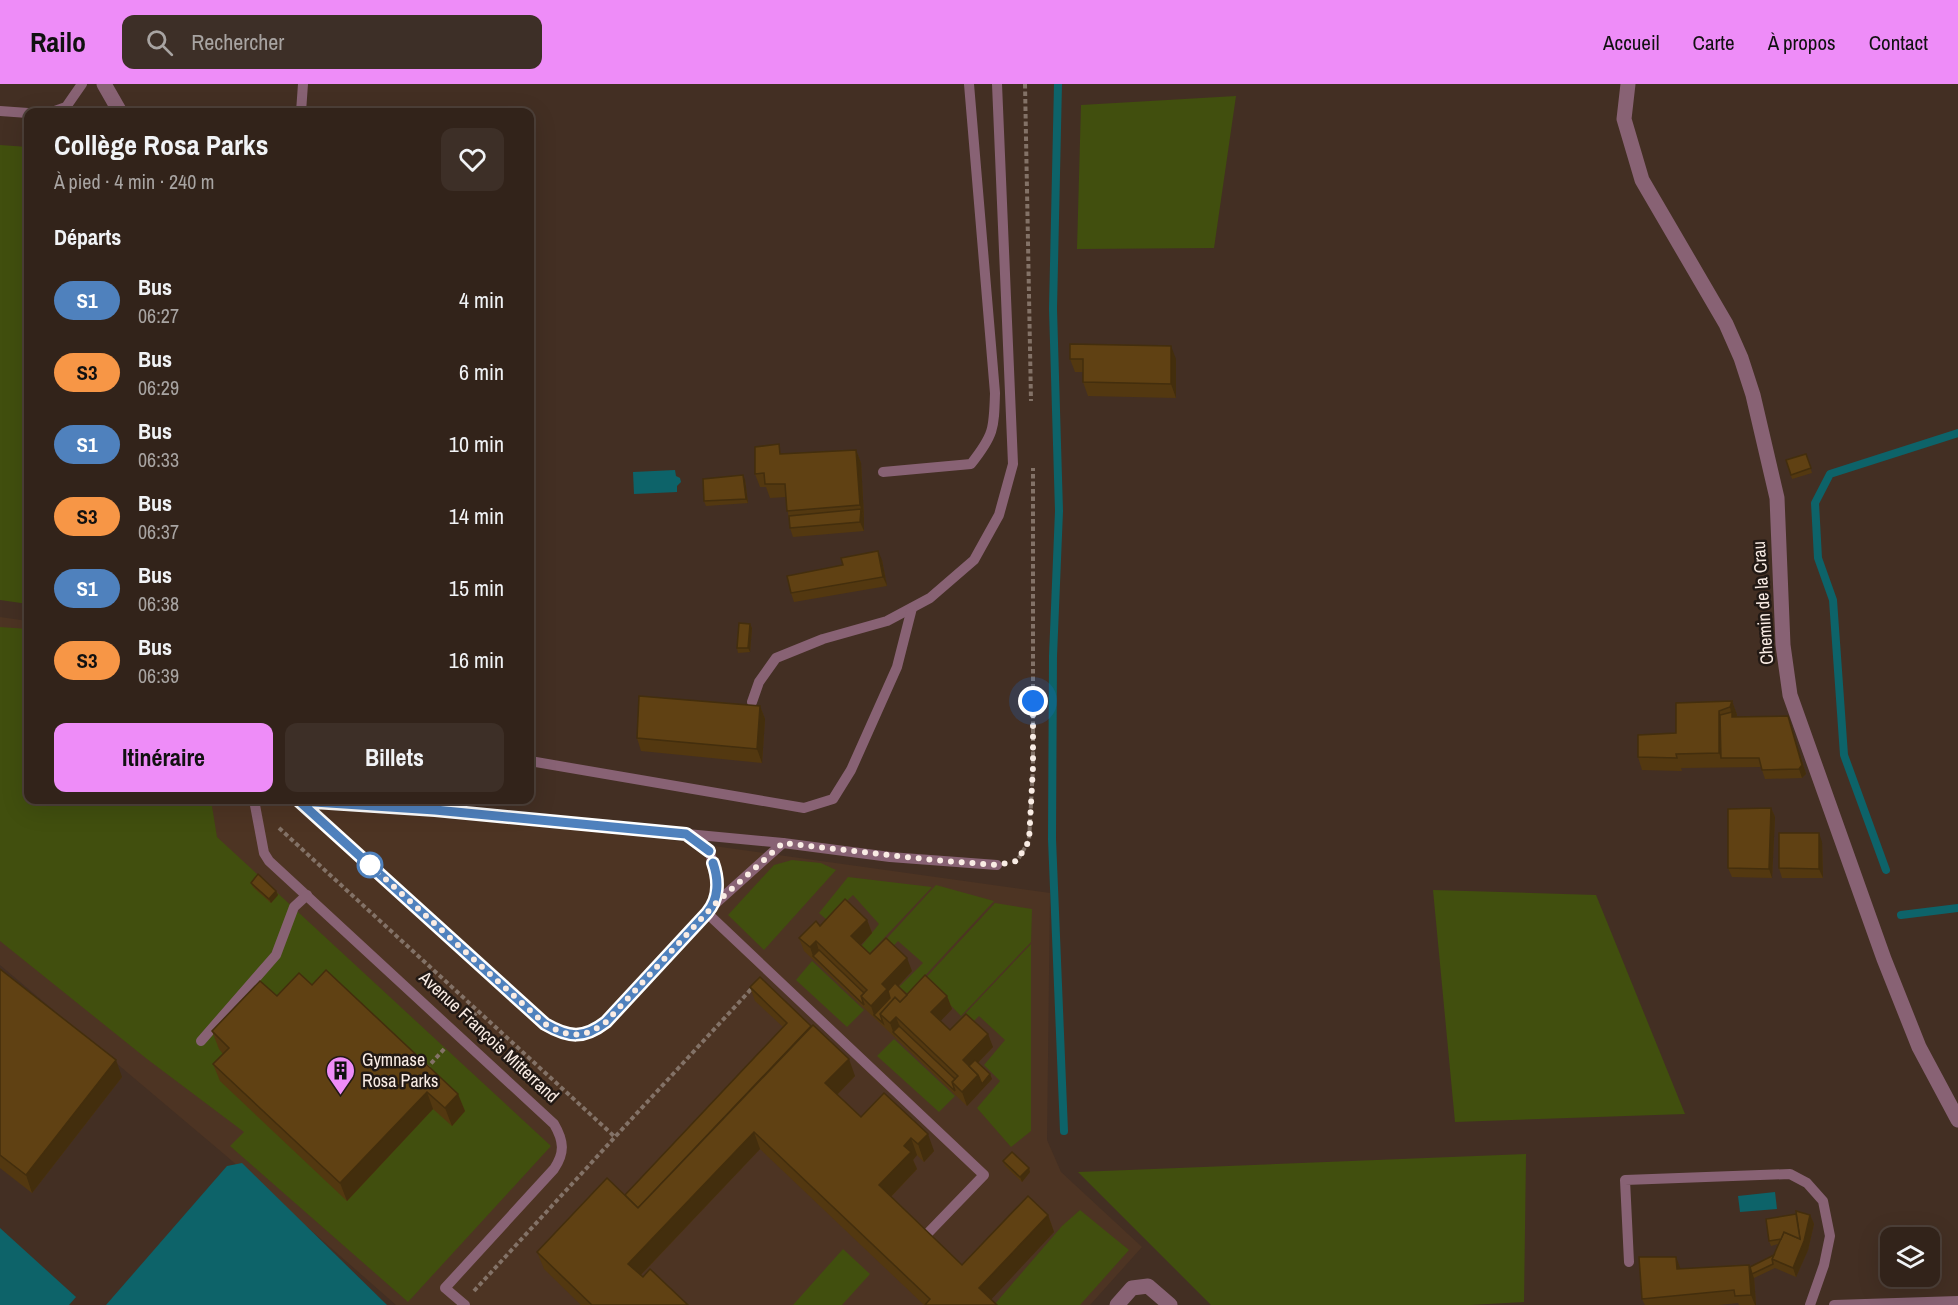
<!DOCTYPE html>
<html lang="fr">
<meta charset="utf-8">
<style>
:root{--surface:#32231a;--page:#3d2f27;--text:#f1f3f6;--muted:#a8a4a2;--line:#4d4039;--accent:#ee8cf8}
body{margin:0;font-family:"Archivo Narrow",sans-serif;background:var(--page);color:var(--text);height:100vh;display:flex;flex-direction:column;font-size:22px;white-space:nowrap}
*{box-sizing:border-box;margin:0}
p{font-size:20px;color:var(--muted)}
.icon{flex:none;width:33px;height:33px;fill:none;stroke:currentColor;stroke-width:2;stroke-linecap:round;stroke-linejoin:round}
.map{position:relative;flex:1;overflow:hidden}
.panel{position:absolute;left:24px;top:24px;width:510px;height:696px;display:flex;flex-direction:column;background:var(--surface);border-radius:12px;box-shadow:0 6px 24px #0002,0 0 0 2px var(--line)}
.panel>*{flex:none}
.badge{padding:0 12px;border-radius:20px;font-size:21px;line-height:39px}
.fabs{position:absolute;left:1880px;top:1143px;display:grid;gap:12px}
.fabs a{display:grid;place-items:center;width:60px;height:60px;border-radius:12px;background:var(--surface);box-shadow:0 6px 24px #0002,0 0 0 2px var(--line);font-size:30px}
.you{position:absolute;width:30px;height:30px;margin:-15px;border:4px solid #fff;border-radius:50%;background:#1a73e8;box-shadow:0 0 0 9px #1a73e833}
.map>.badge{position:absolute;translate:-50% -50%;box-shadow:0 0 0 3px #fff}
h2{padding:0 30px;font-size:22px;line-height:54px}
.round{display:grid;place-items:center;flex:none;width:63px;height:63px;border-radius:12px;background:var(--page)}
.headline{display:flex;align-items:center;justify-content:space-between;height:102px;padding:0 30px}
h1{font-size:28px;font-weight:800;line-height:45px}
.button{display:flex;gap:12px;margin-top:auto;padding:12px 30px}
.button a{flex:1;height:69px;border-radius:12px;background:var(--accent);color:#111;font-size:24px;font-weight:800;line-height:69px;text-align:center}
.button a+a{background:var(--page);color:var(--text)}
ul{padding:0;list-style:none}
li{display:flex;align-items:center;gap:18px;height:72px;padding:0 30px}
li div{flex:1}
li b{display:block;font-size:22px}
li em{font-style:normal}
li .badge{min-width:66px;font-weight:700;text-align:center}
header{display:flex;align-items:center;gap:36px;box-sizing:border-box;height:84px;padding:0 30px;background:var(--accent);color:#111}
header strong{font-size:28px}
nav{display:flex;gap:33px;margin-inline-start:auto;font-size:21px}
.search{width:420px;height:54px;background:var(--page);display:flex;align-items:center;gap:15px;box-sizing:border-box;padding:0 21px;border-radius:12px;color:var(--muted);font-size:22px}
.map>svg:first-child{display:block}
.built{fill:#4d3423}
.green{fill:#414f0e}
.water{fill:#0d6369}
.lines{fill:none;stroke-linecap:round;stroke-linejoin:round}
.stream{stroke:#0d6369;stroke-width:8}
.path{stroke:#837267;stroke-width:4;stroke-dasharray:4.5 3;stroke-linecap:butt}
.service{stroke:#886274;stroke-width:10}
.minor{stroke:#886274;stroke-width:15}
.wall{fill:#533810}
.shaded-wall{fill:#432e0d}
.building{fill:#604113;stroke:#432e0d;stroke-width:1.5}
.line-casing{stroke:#fff;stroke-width:14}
.line{stroke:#4f81bd;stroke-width:9}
.walk{stroke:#f9ece4;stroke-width:6;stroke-dasharray:0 10.8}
.stop-dot{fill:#fff;stroke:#4f81bd;stroke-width:3}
.labels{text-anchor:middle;stroke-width:5;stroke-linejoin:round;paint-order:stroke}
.street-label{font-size:18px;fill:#f9ece4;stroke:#221914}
.poi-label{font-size:18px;fill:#f9ece4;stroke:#221914;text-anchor:start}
</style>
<header>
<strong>Railo</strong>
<div class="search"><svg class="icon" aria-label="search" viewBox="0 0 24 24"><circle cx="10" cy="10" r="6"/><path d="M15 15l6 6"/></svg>Rechercher</div>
<nav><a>Accueil</a><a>Carte</a><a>À propos</a><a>Contact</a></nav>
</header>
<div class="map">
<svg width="1958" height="1221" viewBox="0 0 1958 1221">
<rect width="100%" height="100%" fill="#432f23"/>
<polygon class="built" points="0,533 28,537 28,716 384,716 1050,809 1047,1056 1061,1088 1142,1163 1090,1221 396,1221 224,1070 0,881"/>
<g class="green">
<polygon points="1236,12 1214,164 1077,165 1081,21"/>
<polygon points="0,61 28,63 28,520 0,516"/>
<polygon points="0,543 28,545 28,716 211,716 217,753 551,1062 408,1218 230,1062 244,1048 147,975 0,857"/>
<polygon points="792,776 821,779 836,786 764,866 728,831 774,781"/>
<polygon points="848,793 932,803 867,872 859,865 879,840 853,811 827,836 819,829"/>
<polygon points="936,801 994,817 908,910 899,903 923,879 898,857 875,881 868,875"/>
<polygon points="1433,806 1596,811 1685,1030 1455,1038"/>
<polygon points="995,819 1032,825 1031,858 961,932 931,901 908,913"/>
<polygon points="1031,860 1031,1047 1011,1063 977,1024 1000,997 984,981 1005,956 979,932 955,956 947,949"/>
<polygon points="812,877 864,926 847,943 796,896"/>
<polygon points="894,955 955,1012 939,1028 877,972"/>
<polygon points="1526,1070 1524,1218 1470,1221 1211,1221 1078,1088"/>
<polygon points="1080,1126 1129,1166 1080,1221 994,1221 1062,1142"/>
<polygon points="843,1165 870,1190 842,1221 793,1221"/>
</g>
<g class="water">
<polygon points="675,386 676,392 680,394 681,398 677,402 677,408 634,410 633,388"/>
<polygon points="242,1079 387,1221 106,1221 227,1082"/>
<polygon points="1775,1108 1777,1125 1740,1128 1738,1112"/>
<polygon points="0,1144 76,1213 69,1221 0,1221"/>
</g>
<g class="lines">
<g class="stream">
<polyline points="1058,0 1053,225 1059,427 1053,572 1052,755 1064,1047"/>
<polyline points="1886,786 1844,671 1833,516 1818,474 1815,419 1830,390 1958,349"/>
<polyline points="1901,831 1958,824"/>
</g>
<g class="path">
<polyline points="1025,0 1031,317"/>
<polyline points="279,744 615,1053 754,902"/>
<polyline points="1013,778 1017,777 1029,757 1033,683 1033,384"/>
<polyline points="468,938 478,927"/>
<polyline points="426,985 445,964"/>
<polyline points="474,1207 615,1053"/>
</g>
<g class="service">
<polyline points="0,27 28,29"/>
<polyline points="52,28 66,23 82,0"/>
<polyline points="301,28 303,0"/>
<path d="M883,388l88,-8c23,-29 23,-35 24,-71l-26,-309"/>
<polyline points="752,618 759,598 776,574 823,555 887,537 930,514 974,476 999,431 1013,380 997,0"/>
<polyline points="530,677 804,724 833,715 851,686 897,583 912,524"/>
<path d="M254,716l10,53 5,8 285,263c10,17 11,29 0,45l-109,119 20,17"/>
<path d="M298,716l247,224c24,14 39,15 61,-2l109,-118 2,-30 -8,-23 -23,-17"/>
<polyline points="299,717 435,726 783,759 890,773 997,781"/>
<polyline points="715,820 783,759"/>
<polyline points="707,829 984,1091 929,1148"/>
<polyline points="201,957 276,871 294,823 307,811"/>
<polyline points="1629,1178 1625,1096 1790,1090 1807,1099 1823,1117 1830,1152 1824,1181 1810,1221"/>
<polyline points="1834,1221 1958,1217"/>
</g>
<g class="minor">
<polyline points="104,0 120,28"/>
<polyline points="1628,0 1624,35 1642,96 1726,240 1741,274 1753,311 1777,414 1783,561 1790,611 1884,875 1919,963 1958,1036"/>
<polyline points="1117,1221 1132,1204 1148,1202 1170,1221"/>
</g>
</g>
<g class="wall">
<polygon points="1070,275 1176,275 1176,314 1088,312 1083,298 1083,288 1075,288"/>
<polygon points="856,366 861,379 864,434 864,447 793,453 790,444 786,413 770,414 766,403 760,403 755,390 783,370"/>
<polygon points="1806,370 1812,389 1792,395 1786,376"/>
<polygon points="743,391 745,396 748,419 706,422 704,417"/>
<polygon points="882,476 887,502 794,518 791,509"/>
<polygon points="750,540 752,544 750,568 738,569 737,564"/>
<polygon points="1732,617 1737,631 1736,633 1791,641 1806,690 1802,694 1765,695 1761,683 1681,684 1682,687 1642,686 1638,673"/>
<polygon points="760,622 765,635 762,679 641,667 637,654"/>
<polygon points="1771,724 1775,733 1772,794 1732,793 1728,784"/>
<polygon points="1822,758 1823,794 1782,794 1779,784"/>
<polygon points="251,799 276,807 278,811 271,819 253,803"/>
<polygon points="867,836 872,849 860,861 870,870 912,887 898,903 907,911 947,912 952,925 940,937 950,946 993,963 978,979 992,995 967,1022 804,867 799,854 820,842"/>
<polygon points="0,885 122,993 32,1109 0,1084"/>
<polygon points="312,901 465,1027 452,1042 433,1025 347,1117 220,997 213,980 223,970 219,965 212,947 277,912"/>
<polygon points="750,903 855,992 837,1011 861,1033 884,1009 934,1067 924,1078 917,1071 913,1076 917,1085 891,1113 962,1181 1048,1131 1054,1148 991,1215 997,1221 924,1221 760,1065 641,1191 688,1221 581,1221 544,1185 537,1168 625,1111 783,943 755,917"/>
<polygon points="1003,1077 1029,1084 1030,1088 1022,1098 1005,1082"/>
<polygon points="1810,1131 1814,1140 1808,1166 1796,1193 1775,1184 1754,1194 1756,1221 1739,1221 1738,1219 1719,1221 1645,1221 1642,1215 1676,1173 1680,1185 1749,1181 1750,1183 1774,1171 1778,1160 1771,1162 1769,1157"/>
</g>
<g class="shaded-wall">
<polygon points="1171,262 1176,275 1176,314 1171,300"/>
<polygon points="856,366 861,379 864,434 860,421"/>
<polygon points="743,391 745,396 748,419 746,415"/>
<polygon points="861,425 864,434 864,447 860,438"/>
<polygon points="878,467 882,476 887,502 883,493"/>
<polygon points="750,540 752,544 750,568 748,564"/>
<polygon points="1732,617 1737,631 1735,637 1732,633 1730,623"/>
<polygon points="760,622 765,635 762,679 757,665"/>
<polygon points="1719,627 1724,640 1721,674 1719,669"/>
<polygon points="1788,632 1806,690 1802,694 1799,685"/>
<polygon points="1771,724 1775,733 1772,794 1769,785"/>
<polygon points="1819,749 1822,758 1823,794 1819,785"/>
<polygon points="276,807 278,811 271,819 269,815"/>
<polygon points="867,836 872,849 856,866 851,852"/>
<polygon points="816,857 820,870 813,872 810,863"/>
<polygon points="907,874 912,887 890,911 892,918 874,931 871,922 882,900"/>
<polygon points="947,912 952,925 936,942 931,928"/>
<polygon points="896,933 901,946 893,948 895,953 890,939"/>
<polygon points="988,950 993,963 969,988 963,976"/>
<polygon points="849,975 855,992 831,1017 825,999"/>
<polygon points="116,976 122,993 32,1109 26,1091"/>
<polygon points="990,990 992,995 967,1022 962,1008 978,991"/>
<polygon points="427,1008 433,1025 347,1117 340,1099"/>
<polygon points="458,1010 465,1027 452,1042 445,1024"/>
<polygon points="754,1048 760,1065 635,1197 628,1180"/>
<polygon points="928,1050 934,1067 924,1078 918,1060"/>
<polygon points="911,1054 917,1071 913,1076 917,1085 885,1119 879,1101 904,1062"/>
<polygon points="1029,1084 1030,1088 1022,1098 1020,1093"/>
<polygon points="1048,1131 1054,1148 986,1221 979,1204"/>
<polygon points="1810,1131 1814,1140 1808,1166 1796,1193 1793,1184"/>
<polygon points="1676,1173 1681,1186 1677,1185"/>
<polygon points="1749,1181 1754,1194 1756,1221 1755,1221 1751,1211"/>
</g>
<g class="building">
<polygon points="1070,260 1171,262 1171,300 1083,298 1083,275 1070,275"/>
<polygon points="779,360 780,370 856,366 860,421 787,427 785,400 765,400 764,389 755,390 755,363"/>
<polygon points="1806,370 1811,384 1791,391 1786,376"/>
<polygon points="743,391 746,415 704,417 703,395"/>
<polygon points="861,425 860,438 790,444 789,432"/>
<polygon points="878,467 883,493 791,509 787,492 843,481 841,474"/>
<polygon points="739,539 750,540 748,564 737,564"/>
<polygon points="639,612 760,622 757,665 637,654"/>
<polygon points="1732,617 1730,623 1719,627 1719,669 1676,670 1677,674 1638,673 1638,651 1676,649 1676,619"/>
<polygon points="1732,628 1732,633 1788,632 1802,681 1799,685 1762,686 1759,674 1721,674 1720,631"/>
<polygon points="1771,724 1769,785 1728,784 1728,725"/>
<polygon points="1779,749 1819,749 1819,785 1779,784"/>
<polygon points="258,790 276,807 269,815 251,799"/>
<polygon points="845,815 867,836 851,852 870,870 886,854 907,874 882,900 887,905 871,922 861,912 867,906 816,857 810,863 799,854 816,837 820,842"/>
<polygon points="819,866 864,909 861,912 864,921 813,872"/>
<polygon points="0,885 116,976 26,1091 0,1071"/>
<polygon points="326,886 458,1010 445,1024 427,1008 340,1099 213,980 229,964 212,947 260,897 277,912 299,889 312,901"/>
<polygon points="925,891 947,912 931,928 950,946 966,930 988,950 963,976 978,991 962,1008 952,998 958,992 896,933 890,939 880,930 895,913 900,918"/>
<polygon points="760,893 811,942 638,1124 625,1111 787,939 750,903"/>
<polygon points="895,899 907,911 900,918 895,913 880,930 883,939 874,931 890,914 888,907"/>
<polygon points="813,941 849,975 825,999 861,1033 884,1009 928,1050 918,1060 911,1054 904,1062 911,1068 879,1101 962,1181 1028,1112 1048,1131 979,1204 997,1221 925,1221 930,1215 754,1048 628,1180 643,1193 650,1185 688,1221 592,1221 537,1168 607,1094 638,1124"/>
<polygon points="899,942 955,995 952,998 955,1007 893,948"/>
<polygon points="975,976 990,990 982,1000 978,991 969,982"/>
<polygon points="1012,1068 1029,1084 1020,1093 1003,1077"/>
<polygon points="1796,1127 1810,1131 1804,1157 1793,1184 1772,1175 1784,1148 1800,1155"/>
<polygon points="1796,1130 1800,1155 1784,1148 1781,1155 1769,1157 1766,1135"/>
<polygon points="1774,1171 1772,1175 1773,1180 1752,1190 1750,1183"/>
<polygon points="1639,1173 1676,1173 1677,1185 1749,1181 1751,1211 1735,1212 1734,1206 1642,1215"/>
</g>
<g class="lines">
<defs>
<path id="line" d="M709,767l-23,-17 -251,-24 -136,-9 246,223c24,14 39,15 61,-2l101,-109c12,-14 12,-33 6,-50"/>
</defs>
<use href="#line" class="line-casing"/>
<use href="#line" class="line"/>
<path class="walk" d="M370,781l175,159c24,14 39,15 61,-2l109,-118 68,-61 150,17 64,5 20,-4 12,-20 4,-74v-66"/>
</g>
<defs>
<symbol id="building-pin" viewBox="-11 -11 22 30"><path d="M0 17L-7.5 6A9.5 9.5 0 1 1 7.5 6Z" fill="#ee8cf8" stroke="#221914"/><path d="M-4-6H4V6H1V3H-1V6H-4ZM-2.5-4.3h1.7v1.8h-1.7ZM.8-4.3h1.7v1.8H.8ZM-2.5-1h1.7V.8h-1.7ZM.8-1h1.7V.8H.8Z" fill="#111"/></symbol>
</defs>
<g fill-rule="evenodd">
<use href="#building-pin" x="324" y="970" width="33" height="45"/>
</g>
<circle class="stop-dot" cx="370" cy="781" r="12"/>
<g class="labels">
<g class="street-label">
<text transform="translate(1763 519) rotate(-94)" y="6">Chemin de la Crau</text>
<text transform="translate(489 953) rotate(43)" y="6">Avenue François Mitterrand</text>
</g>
<g class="poi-label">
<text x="362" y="982">Gymnase<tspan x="362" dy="21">Rosa Parks</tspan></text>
</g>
</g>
</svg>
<div class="fabs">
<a><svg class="icon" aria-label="layers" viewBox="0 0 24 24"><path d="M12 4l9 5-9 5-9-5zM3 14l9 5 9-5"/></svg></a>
</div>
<div class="you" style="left:1033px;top:617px"></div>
<section class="panel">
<div class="headline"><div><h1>Collège Rosa Parks</h1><p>À pied · 4 min · 240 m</p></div><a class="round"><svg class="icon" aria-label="heart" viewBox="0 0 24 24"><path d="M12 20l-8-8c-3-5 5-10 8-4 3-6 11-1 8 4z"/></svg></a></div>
<h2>Départs</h2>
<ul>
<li><span class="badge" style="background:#4f81bd;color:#fff">S1</span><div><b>Bus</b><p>06:27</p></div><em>4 min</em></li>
<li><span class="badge" style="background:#f79646;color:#111">S3</span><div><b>Bus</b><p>06:29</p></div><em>6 min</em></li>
<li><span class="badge" style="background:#4f81bd;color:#fff">S1</span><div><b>Bus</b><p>06:33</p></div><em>10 min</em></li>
<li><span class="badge" style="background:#f79646;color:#111">S3</span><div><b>Bus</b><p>06:37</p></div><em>14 min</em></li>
<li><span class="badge" style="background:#4f81bd;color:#fff">S1</span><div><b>Bus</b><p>06:38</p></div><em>15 min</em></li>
<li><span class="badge" style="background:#f79646;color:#111">S3</span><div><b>Bus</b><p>06:39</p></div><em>16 min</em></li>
</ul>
<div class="button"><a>Itinéraire</a><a>Billets</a></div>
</section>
</div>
